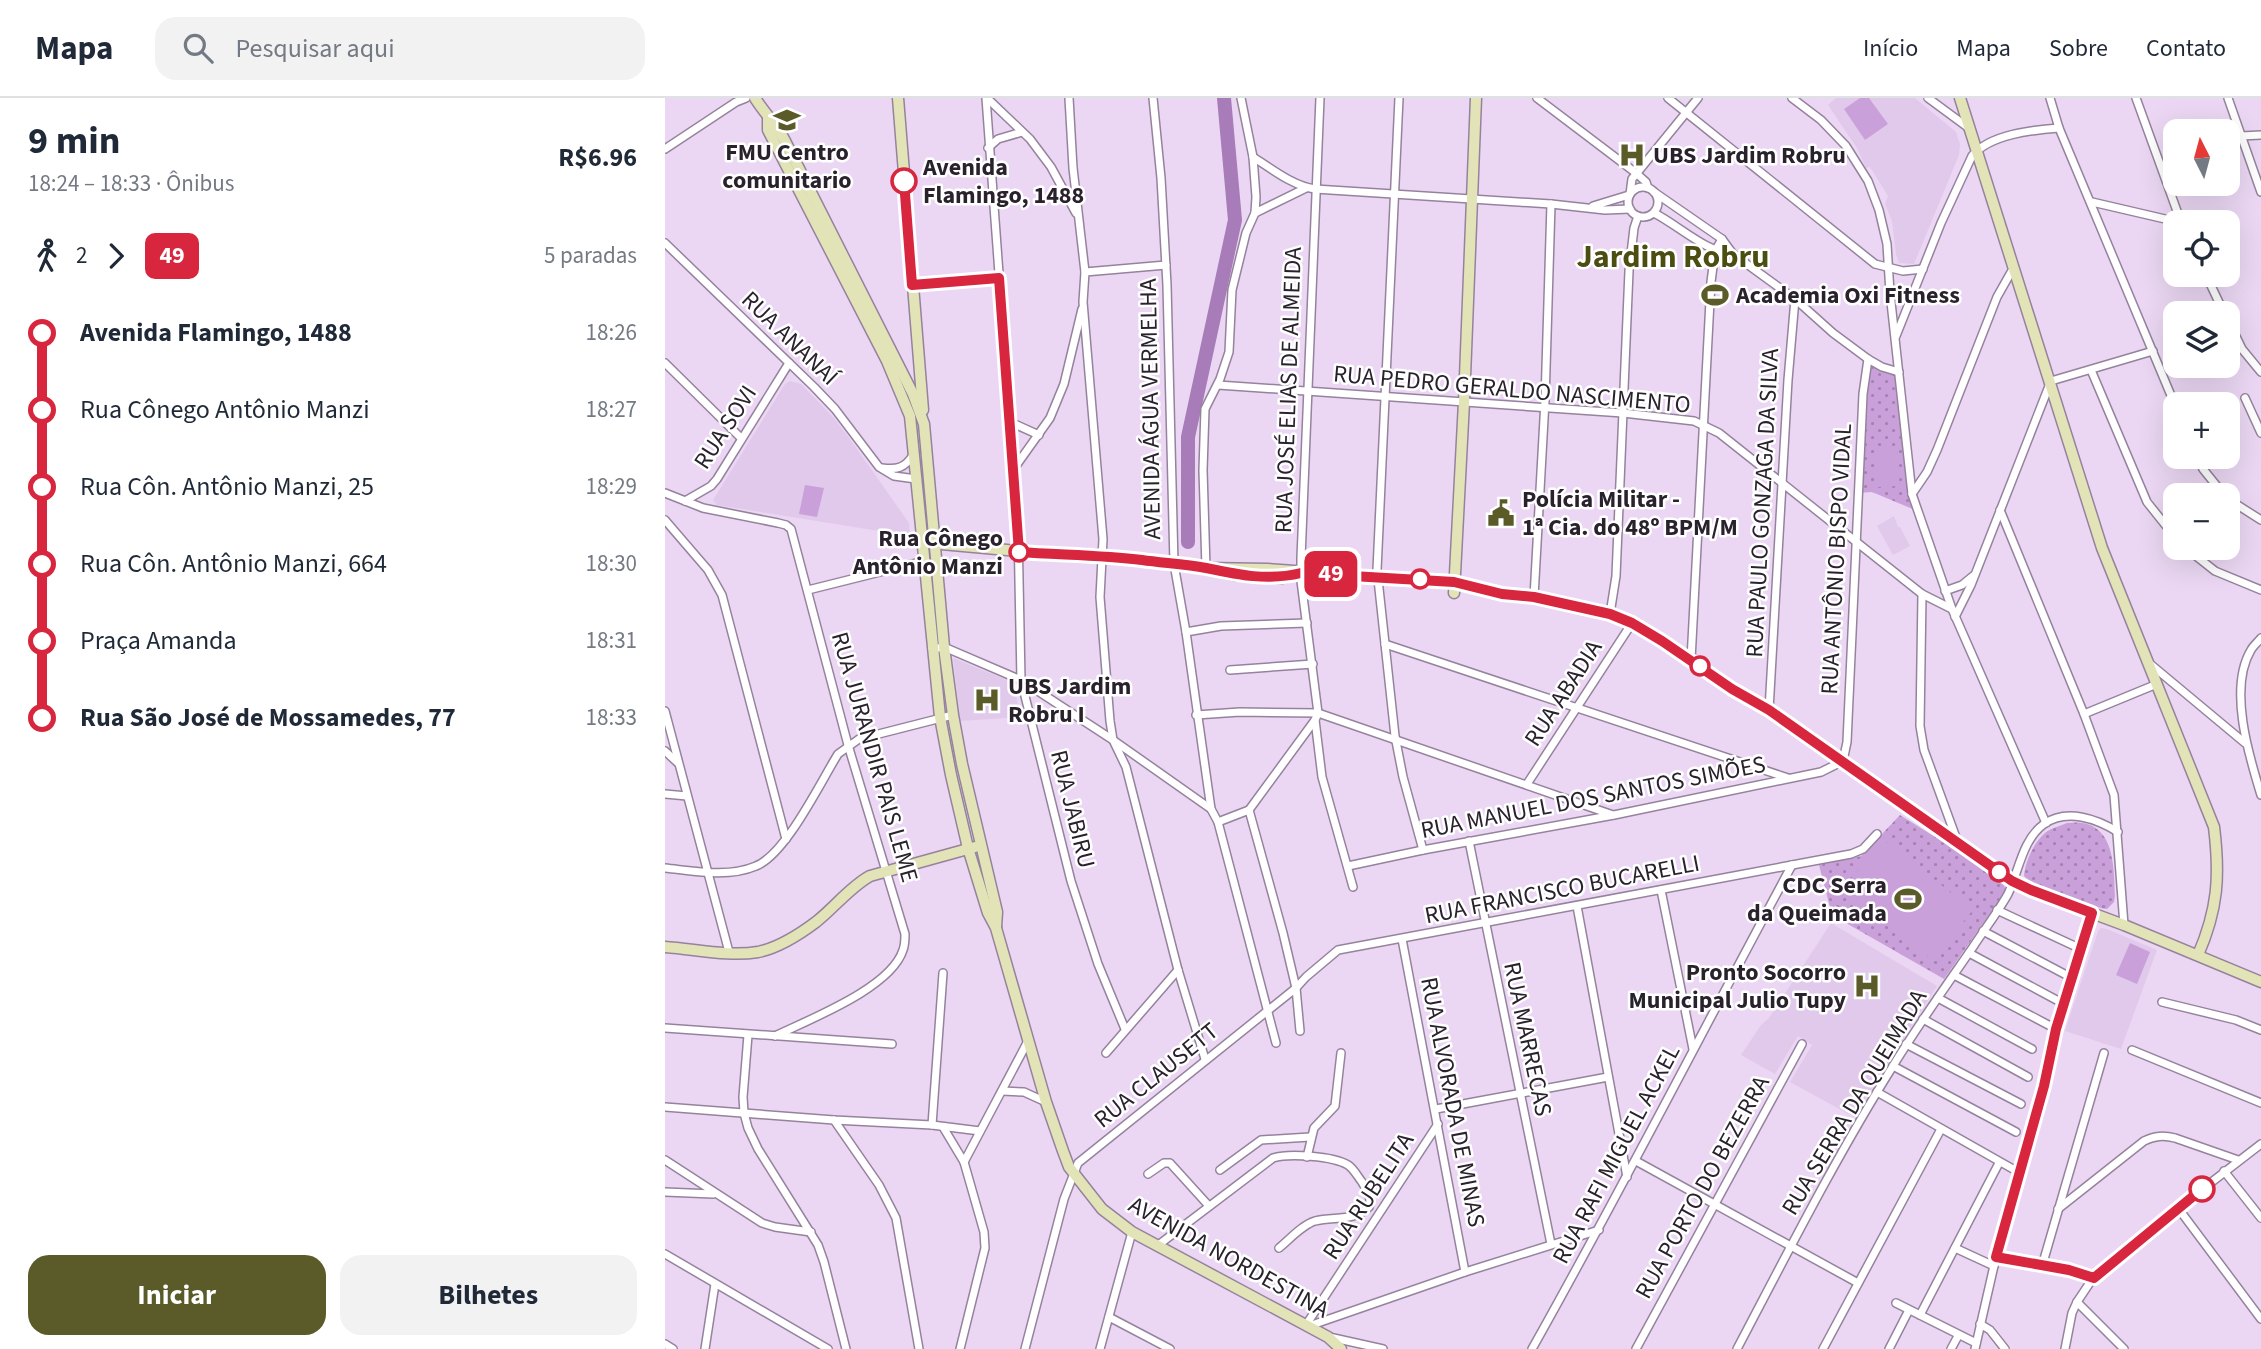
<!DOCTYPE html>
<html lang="pt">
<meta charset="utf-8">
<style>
:root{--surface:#fff;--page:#f2f2f3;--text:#1f2937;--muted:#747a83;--line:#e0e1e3;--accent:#5a5b28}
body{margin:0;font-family:"Source Sans 3",sans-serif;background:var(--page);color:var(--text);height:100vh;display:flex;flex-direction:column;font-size:26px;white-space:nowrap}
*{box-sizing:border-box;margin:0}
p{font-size:23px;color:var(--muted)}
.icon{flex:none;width:38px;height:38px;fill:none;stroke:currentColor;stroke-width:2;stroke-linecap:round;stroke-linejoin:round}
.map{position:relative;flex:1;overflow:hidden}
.panel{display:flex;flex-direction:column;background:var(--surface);width:665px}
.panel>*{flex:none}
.badge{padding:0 14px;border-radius:10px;font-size:24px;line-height:46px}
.needle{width:46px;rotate:354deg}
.controls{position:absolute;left:1498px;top:21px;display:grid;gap:14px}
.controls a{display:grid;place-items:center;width:77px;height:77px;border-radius:14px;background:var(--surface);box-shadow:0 7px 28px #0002;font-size:35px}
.map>.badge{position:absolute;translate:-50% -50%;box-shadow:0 0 0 4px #fff}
.legs{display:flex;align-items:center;gap:10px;height:77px;padding:0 28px;font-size:23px}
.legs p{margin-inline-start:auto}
.headline{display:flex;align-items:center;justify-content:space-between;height:119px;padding:0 28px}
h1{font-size:38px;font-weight:700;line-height:52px}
.button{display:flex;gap:14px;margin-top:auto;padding:14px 28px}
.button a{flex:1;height:80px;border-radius:21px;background:var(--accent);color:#fff;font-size:28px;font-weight:700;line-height:80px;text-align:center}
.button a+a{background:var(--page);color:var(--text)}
ul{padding:0 28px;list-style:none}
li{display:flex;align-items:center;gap:24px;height:77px;font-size:26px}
li i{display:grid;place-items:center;width:10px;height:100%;margin:0 9px;background:currentColor}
li i::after{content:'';width:18px;height:18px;margin:-9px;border:5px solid;border-radius:50%;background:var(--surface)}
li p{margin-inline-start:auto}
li:first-child i{background:linear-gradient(#0000 50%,currentColor 0)}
li:last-child i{background:linear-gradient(currentColor 50%,#0000 0)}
header{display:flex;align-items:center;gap:42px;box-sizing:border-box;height:98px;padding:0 35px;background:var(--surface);border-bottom:2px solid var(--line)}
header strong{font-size:33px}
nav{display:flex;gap:38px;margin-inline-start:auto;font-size:24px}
.search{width:490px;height:63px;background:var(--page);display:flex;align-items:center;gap:18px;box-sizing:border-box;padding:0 24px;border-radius:21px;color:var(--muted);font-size:26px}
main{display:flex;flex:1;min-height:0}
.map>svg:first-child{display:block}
.built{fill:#e1c9eb}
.park{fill:url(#park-dots)}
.garden{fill:#caa0da}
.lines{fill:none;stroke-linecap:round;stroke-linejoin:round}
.river{stroke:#a77cb8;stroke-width:14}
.street-casing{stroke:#95839d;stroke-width:10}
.secondary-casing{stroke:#95839d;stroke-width:13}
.street{stroke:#fff;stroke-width:7}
.secondary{stroke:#e3e3b8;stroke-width:10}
.line-1-casing{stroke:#fff;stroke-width:16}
.line-1{stroke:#d7263d;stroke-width:10}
.stop-1-dot{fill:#fff;stroke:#d7263d;stroke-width:3.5}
.labels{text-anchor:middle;stroke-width:5;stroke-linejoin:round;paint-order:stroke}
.poi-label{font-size:24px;font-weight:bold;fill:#29222c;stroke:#fff;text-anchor:start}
.stop-label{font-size:24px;font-weight:bold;fill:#29222c;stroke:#fff;text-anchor:start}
.street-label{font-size:24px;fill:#29222c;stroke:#fff}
.district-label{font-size:32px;font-weight:bold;fill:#4c4d10;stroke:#fff}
</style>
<header>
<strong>Mapa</strong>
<div class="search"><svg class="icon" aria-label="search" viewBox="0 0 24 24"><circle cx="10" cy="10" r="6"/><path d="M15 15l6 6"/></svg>Pesquisar aqui</div>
<nav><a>Início</a><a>Mapa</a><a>Sobre</a><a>Contato</a></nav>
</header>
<main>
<section class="panel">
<div class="headline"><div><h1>9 min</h1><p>18:24 – 18:33 · Ônibus</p></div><b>R$6.96</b></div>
<div class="legs"><svg class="icon" aria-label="walk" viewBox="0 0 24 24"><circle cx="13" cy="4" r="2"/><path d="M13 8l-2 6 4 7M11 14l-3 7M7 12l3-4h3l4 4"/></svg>2<svg class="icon" aria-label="forward" viewBox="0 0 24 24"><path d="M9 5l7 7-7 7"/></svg><b class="badge" style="background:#d7263d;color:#fff">49</b><p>5 paradas</p></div>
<ul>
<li><i style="color:#d7263d"></i><b>Avenida Flamingo, 1488</b><p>18:26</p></li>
<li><i style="color:#d7263d"></i><span>Rua Cônego Antônio Manzi</span><p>18:27</p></li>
<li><i style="color:#d7263d"></i><span>Rua Côn. Antônio Manzi, 25</span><p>18:29</p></li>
<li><i style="color:#d7263d"></i><span>Rua Côn. Antônio Manzi, 664</span><p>18:30</p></li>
<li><i style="color:#d7263d"></i><span>Praça Amanda</span><p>18:31</p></li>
<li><i style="color:#d7263d"></i><b>Rua São José de Mossamedes, 77</b><p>18:33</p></li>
</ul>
<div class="button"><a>Iniciar</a><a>Bilhetes</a></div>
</section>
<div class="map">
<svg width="1596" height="1251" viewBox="0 0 1596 1251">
<defs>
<pattern id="park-dots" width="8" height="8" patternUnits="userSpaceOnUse" patternTransform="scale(1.75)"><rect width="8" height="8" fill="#caa0da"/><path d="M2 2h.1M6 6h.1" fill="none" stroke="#a482b1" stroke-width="1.8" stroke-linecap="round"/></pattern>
</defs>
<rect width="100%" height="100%" fill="#ebd7f3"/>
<g class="built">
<polygon points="1171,0 1250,0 1291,34 1295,46 1294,57 1249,166 1234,165 1231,156 1227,123 1220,106 1223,98 1205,69 1201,70 1192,50 1163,7"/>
<polygon points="125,283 136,286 168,319 185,341 244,425 245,438 52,407 48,402 120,286"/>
<polygon points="1229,418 1233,429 1235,429 1245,448 1228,457 1212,428"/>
<polygon points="288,560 349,585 355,619 295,623"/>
<polygon points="1166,825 1272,888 1189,1019 1125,984 1147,947 1133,938 1110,976 1076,957 1096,927 1104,920"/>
<polygon points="1436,830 1442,831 1492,852 1456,951 1400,933 1433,833"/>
</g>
<g class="park">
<polygon points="1203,262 1233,275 1250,412 1207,394 1193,395"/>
<polygon points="1235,717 1337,781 1341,793 1279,881 1167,817 1154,767 1196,758"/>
<path d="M1402,725c47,-6 47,39 48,73l-1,6 -7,7c-15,-2 -74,-23 -83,-33 1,-14 10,-34 21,-43 6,-5 15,-7 22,-10z"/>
</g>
<g class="garden">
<polygon points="1195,0 1204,0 1223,26 1200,42 1179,11"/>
<polygon points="1230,350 1232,388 1213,389 1211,352"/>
<polygon points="140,387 159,390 152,419 134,416"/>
<polygon points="1218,741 1308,812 1267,862 1178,791"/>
<polygon points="1465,845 1485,854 1472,886 1451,877"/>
</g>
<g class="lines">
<polyline class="river" points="523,444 523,339 570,122 559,0"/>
<defs>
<g id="street">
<polyline points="321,0 353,432 356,582 406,783 433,866 460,931"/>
<polyline points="322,0 365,41 386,69 411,115"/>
<polyline points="404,0 408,70 420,174 418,204 438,441 435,499 445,623 448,642 461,669 513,872 540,961"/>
<polyline points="488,0 496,80 502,187 509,466 521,534 546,711 553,724 611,945"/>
<polyline points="655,0 636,460 636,483 653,615 650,622 657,679 688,789"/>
<polyline points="734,0 712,472 730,638 738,679 758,752"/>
<polyline points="872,0 971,75 981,84 983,90"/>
<polyline points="1003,0 1210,166 1238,173 1258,171"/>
<polyline points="1127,0 1156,22 1181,48 1203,83 1214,112 1222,146 1225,195 1247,396 1287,511 1381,725"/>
<polyline points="1263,0 1305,31"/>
<polyline points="1385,0 1394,30 1510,307"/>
<polyline points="1471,0 1516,124"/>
<polyline points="1563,0 1596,94"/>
<polyline points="1576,38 1596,37"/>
<polyline points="323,50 333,41 357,34"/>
<polyline points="0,51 71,4 81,0"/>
<path d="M588,59c19,12 40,29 62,32l236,15 54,6 25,-1"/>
<circle cx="978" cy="104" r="15"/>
<polyline points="989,94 1057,141 1068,156 1130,201 1168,235 1203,261 1217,269 1234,274"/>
<polyline points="965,96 967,81 1033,0"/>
<polyline points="1427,104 1513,124"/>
<polyline points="928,108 964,97"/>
<polyline points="590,115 641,90"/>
<path d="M989,115c24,12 53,40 79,41"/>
<polyline points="0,145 149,289 170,311 214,369 229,378 251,381"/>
<polyline points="420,174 501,167"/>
<polyline points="1541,177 1559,215"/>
<polyline points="247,187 334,180"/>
<polyline points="1563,222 1577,251 1596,274"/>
<path d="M1231,238l45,-113 31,-67c18,-22 61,-26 87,-28"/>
<polyline points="0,265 76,340"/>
<polyline points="1426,272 1482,404 1510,439"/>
<polyline points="553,287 958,315 1029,323 1054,335 1257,496 1287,511"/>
<polyline points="1580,300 1596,335"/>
<polyline points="345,324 374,337"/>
<polyline points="1532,359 1538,371 1559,397"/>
<path d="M217,370c15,2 23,0 31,-13"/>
<polyline points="348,372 385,320 399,286 417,211"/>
<path d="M0,395l38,15 75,15 8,2 5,4 57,216 57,189c0,6 0,11 -2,16 -12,38 -93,69 -128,86"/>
<polyline points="1247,396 1262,374 1272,352 1332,199 1349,169"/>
<polyline points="1563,401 1596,422"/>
<polyline points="20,403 46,388 52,381 124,265"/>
<polyline points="1335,412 1419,616 1449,697 1459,827"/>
<polyline points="0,422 43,472 57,497 121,741"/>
<polyline points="1521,450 1550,473 1596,492"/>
<polyline points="541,470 538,372 540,311 555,281 564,254 567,192 581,135 590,115 591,99 588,59 576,0"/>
<polyline points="143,492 259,463"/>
<polyline points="1280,493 1297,487 1308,478"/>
<polyline points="1257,496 1255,628 1259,652 1293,745"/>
<polyline points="869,499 880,303 886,106"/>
<polyline points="945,516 951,478 964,173 969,130 973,118"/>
<polyline points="1290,519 1306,487 1386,283 1488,253"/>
<polyline points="521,534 556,528 642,525"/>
<path d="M1596,540c-3,4 -8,8 -10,12 -23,38 -2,106 10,145"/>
<polyline points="720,546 1123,680"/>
<polyline points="267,551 279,549 356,582 448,642 546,711"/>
<polyline points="1026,562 1046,184 1050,153 1057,141"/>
<polyline points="1484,565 1580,645"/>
<polyline points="565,572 648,566"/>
<polyline points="1104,612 1123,282 1130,201"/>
<polyline points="0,613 64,854"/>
<polyline points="1419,616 1492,586"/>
<polyline points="531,617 575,614 653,615 948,717"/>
<polyline points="0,653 13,665"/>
<polyline points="862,686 967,525"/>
<polyline points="0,696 22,698"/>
<polyline points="584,712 618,835 631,890 635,933"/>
<polyline points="553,724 584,712 650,622"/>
<polyline points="804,743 886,1146"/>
<polyline points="683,768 758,752 949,717 1156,674 1178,663 1182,644 1198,296 1203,261"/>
<path d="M0,770c29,3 63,10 91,-2 30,-12 64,-83 82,-112l21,-15 94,-24"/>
<polyline points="996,792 1028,951"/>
<polyline points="912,808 962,1079"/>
<polyline points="1332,812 1416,851"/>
<polyline points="1318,833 1407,880"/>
<polyline points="737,841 800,1174"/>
<polyline points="1304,855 1399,906"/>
<polyline points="1289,877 1391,931"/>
<polyline points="1273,900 1367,951"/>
<polyline points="1497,904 1571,922 1596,932"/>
<polyline points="1258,921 1363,979"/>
<polyline points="0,930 227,946"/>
<polyline points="83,937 78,999 79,1015 83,1030 93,1051 153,1147 159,1164 181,1251"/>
<polyline points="1241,946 1356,1006"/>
<polyline points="1467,952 1596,1005"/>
<polyline points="441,955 513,872"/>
<polyline points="1228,968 1351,1034"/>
<polyline points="337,993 359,994 381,1004"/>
<polyline points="1212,994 1355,1075"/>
<polyline points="0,1009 169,1022 267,1027 315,1033"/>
<polyline points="771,1011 943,979"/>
<polyline points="169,1022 214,1087 231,1120 254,1251"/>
<polyline points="267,1027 278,875"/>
<polyline points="278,1029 299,1064 319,1134 320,1150 295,1251"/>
<polyline points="642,1059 649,1030 670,1008 676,955"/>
<polyline points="0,1062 97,1125 110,1129 146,1134"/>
<polyline points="971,1063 1193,1185"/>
<polyline points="299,1064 363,943"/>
<polyline points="555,1072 596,1042 645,1039"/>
<polyline points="1559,1073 1596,1120"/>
<polyline points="483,1076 499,1065 505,1065 544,1108"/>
<polyline points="0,1094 48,1096"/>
<polyline points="1513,1110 1596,1221"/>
<path d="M1393,1111l86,-68c11,-5 19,-6 31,-3l63,22"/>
<path d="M492,1148l116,-88c16,-5 60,-2 75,7 6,4 10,12 14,17 5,9 10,15 7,25 -15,15 -35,9 -54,14 -13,4 -25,18 -36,27"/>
<polyline points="1290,1150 1329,1168"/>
<polyline points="0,1156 163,1251"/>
<polyline points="1331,1159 1404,1172 1428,1180"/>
<polyline points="1377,1168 1439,955"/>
<polyline points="1412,1204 1459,1251"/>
<polyline points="1231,1205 1311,1245"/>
<polyline points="1255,1217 1334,1065"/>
<polyline points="444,1219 505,1251"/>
<polyline points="1315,1226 1325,1232 1340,1251"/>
<polyline points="641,1227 773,1026"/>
<polyline points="644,1228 800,1174 934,1132"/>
<polyline points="664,1239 718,1251"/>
<polyline points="0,1246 8,1251"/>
<polyline points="40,1251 50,1186"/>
<polyline points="360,1251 399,1101 413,1065 631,890 641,879 673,852 1186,756 1198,751 1212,736"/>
<polyline points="435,1251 467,1134"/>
<path d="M867,1251c90,-160 173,-323 260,-484"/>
<polyline points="971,1251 1137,946"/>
<path d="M1072,1251c50,-95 99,-192 156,-283 25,-41 53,-80 80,-119 11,-17 25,-35 35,-53 11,-23 14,-54 36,-70 23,-16 53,-5 74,8"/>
<polyline points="1158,1251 1276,1031"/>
<polyline points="1224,1251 1244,1212"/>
<polyline points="1286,1251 1293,1238"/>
<polyline points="1310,1251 1331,1159 1379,988 1391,931 1427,815"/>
<polyline points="1400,1251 1407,1215 1412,1204 1428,1180 1513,1110 1596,1046"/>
</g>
<g id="secondary">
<path d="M90,0c10,16 22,27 30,43l128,253 11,30 20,223 9,68 9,49 35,148 -1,15"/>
<polyline points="233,0 258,312"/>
<path d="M1295,0l142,450 112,279c6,49 4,82 -16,128"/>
<polyline points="103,20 103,32 222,263 245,318 275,619 286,677 303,750 323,815 331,830 381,1004 398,1053 404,1069 437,1111 467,1134 663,1239 676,1251"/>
<polyline points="265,445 363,454 437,457 541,470 569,477 617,480 629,477"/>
<polyline points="541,470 602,471 789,484 837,496 869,499 945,516 967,525 997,543 1067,591 1104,612 1347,783 1365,792 1459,827 1596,884"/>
<polyline points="789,495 799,304 811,0"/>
<path d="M0,849c30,2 64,10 93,5 20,-4 42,-18 58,-30 19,-15 34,-35 54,-46l105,-29"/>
</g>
</defs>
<use href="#street" class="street-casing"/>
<use href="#secondary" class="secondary-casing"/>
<use href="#street" class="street"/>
<use href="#secondary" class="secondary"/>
</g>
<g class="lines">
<defs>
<path id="line-1" d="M239,83l8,104 87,-7 20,274c41,3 82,3 123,8 21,3 43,4 64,8 33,7 62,13 95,5l153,9 48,12 32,3 76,17 22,9 30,18 70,48 37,21 243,171 19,9 61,23 -36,116 -12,57 -48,171 73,13 25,8 108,-89"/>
</defs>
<use href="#line-1" class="line-1-casing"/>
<use href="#line-1" class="line-1"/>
</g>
<defs>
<symbol id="university-bare" viewBox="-9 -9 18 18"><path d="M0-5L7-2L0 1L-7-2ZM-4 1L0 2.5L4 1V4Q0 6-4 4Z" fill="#5a5b28" stroke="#fff" stroke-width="2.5" paint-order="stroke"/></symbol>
<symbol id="hospital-bare" viewBox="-9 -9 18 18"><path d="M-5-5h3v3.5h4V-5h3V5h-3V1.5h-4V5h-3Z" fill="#5a5b28" stroke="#fff" stroke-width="2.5" paint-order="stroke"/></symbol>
<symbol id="stadium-bare" viewBox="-9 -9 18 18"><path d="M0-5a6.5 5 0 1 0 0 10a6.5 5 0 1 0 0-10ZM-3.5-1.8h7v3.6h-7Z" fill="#5a5b28" stroke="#fff" stroke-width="2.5" paint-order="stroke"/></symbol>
<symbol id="civic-bare" viewBox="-9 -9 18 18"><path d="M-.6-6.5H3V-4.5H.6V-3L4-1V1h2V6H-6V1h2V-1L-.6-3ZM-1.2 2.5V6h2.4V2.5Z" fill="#5a5b28" stroke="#fff" stroke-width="2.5" paint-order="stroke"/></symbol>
</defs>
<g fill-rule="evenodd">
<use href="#university-bare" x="103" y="3" width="38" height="38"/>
<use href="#hospital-bare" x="948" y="38" width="38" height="38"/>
<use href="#stadium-bare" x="1031" y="178" width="38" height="38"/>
<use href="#civic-bare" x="817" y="396" width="38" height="38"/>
<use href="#hospital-bare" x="303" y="583" width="38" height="38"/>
<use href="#stadium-bare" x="1224" y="782" width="38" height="38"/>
<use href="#hospital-bare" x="1183" y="869" width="38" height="38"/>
</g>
<g class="stop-1-dot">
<circle cx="239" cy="83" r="12"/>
<circle cx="354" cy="454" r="9"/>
<circle cx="755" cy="481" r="9"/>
<circle cx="1035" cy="568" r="9"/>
<circle cx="1334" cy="774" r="9"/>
<circle cx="1537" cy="1091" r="12"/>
</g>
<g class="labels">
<g class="poi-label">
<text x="122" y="62" text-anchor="middle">FMU Centro<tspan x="122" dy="28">comunitario</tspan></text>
<text x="988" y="65">UBS Jardim Robru</text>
<text x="1071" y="205">Academia Oxi Fitness</text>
<text x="857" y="409">Polícia Militar -<tspan x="857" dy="28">1ª Cia. do 48º BPM/M</tspan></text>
<text x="343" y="596">UBS Jardim<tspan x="343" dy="28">Robru I</tspan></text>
<text x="1222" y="795" text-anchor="end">CDC Serra<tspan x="1222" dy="28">da Queimada</tspan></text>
<text x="1181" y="882" text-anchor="end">Pronto Socorro<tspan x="1181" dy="28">Municipal Julio Tupy</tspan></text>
</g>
<g class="stop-label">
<text x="258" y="77">Avenida<tspan x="258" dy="28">Flamingo, 1488</tspan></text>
<text x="338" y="448" text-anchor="end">Rua Cônego<tspan x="338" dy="28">Antônio Manzi</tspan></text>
</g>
<g class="street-label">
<text transform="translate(125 240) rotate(44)" y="8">RUA ANANAÍ</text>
<text transform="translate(847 291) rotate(5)" y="8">RUA PEDRO GERALDO NASCIMENTO</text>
<text transform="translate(623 292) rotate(-88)" y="8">RUA JOSÉ ELIAS DE ALMEIDA</text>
<text transform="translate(485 311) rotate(-91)" y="8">AVENIDA ÁGUA VERMELHA</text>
<text transform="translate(60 329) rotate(-57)" y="8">RUA SOVI</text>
<text transform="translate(1097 405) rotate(-87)" y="8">RUA PAULO GONZAGA DA SILVA</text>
<text transform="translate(1171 461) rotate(-87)" y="8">RUA ANTÔNIO BISPO VIDAL</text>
<text transform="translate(898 595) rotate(-57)" y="8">RUA ABADIA</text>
<text transform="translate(210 659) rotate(74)" y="8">RUA JURANDIR PAIS LEME</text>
<text transform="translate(928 699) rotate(-11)" y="8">RUA MANUEL DOS SANTOS SIMÕES</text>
<text transform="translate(408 711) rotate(76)" y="8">RUA JABIRU</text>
<text transform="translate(897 791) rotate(-11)" y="8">RUA FRANCISCO BUCARELLI</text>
<text transform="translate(863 941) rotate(78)" y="8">RUA MARRECAS</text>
<text transform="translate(491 977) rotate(-39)" y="8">RUA CLAUSETT</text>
<text transform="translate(788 1004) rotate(79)" y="8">RUA ALVORADA DE MINAS</text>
<text transform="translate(1189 1004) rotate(-59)" y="8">RUA SERRA DA QUEIMADA</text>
<text transform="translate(951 1056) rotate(-62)" y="8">RUA RAFI MIGUEL ACKEL</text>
<text transform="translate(1037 1089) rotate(-61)" y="8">RUA PORTO DO BEZERRA</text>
<text transform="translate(703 1098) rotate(-57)" y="8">RUA RUBELITA</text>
<text transform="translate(564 1159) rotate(29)" y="8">AVENIDA NORDESTINA</text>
</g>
<g class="district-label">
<text x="1008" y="169">Jardim Robru</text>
</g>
</g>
</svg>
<div class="controls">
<a><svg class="needle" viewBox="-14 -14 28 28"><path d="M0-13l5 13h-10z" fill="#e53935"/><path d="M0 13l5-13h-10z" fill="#747a83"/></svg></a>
<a><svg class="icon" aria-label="locate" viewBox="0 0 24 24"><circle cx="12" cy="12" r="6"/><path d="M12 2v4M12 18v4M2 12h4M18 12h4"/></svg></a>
<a><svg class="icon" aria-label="layers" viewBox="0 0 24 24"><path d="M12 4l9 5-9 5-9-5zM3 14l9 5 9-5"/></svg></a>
<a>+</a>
<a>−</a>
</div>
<b class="badge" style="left:666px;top:476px;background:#d7263d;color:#fff">49</b>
</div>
</main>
